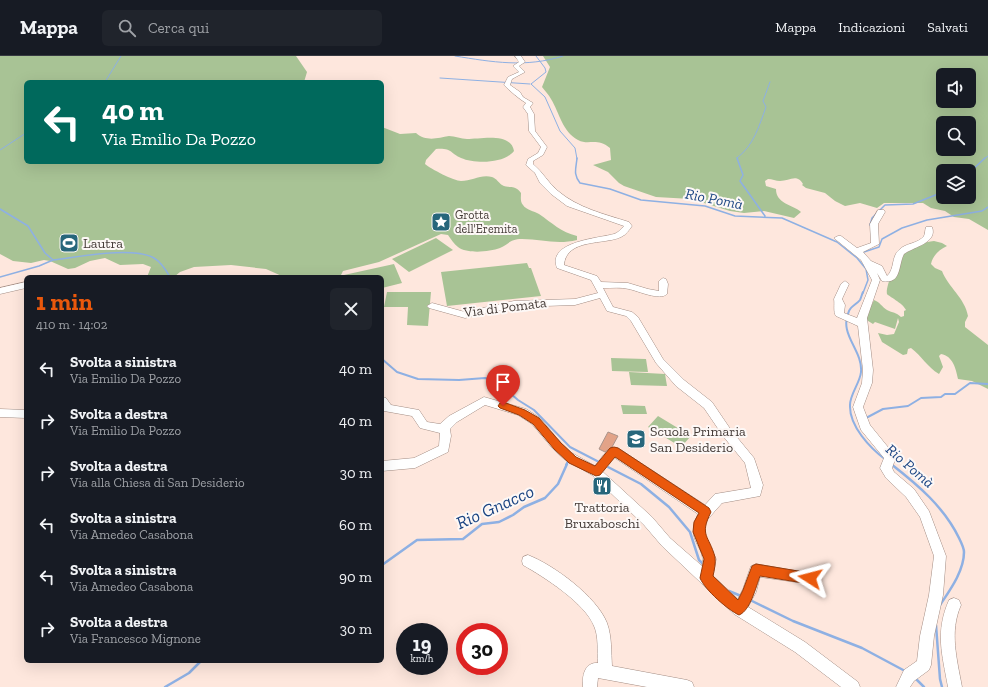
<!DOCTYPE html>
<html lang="it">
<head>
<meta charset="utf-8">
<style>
	:root { --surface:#171b24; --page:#20242c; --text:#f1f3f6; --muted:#9ea1a6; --line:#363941; --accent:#ea580c }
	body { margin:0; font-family:"Zilla Slab",serif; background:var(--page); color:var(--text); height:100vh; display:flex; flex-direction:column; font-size:15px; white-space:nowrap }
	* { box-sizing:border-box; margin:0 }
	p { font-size:13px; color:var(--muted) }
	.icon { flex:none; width:22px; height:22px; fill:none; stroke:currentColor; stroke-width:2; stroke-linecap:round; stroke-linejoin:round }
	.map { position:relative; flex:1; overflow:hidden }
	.details { position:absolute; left:24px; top:219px; width:360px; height:388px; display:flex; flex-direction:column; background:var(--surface); border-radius:6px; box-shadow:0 4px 16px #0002 }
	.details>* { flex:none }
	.banner { position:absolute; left:24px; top:24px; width:360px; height:84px; border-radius:6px; box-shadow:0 4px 16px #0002; background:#00695c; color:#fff; overflow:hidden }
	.buttons { position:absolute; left:936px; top:12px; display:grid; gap:8px }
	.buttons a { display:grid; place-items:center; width:40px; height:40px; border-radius:6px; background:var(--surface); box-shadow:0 4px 16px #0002; font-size:20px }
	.speed { position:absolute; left:396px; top:567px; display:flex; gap:8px; font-size:20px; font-weight:700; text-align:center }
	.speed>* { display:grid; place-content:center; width:52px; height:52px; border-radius:50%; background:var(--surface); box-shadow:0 4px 16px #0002; line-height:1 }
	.speed small { font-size:10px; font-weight:400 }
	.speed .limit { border:6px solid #d22; background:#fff; color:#111 }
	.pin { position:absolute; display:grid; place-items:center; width:34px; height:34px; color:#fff; margin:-41px -17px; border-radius:50% 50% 50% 0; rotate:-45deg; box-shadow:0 0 4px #0007 }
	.pin .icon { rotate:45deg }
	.me { position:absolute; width:44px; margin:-22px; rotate:279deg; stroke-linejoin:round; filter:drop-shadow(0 0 3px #0008) }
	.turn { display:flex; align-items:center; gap:14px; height:84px; padding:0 12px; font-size:18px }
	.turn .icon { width:52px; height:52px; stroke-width:2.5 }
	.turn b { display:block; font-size:28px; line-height:34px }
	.round { display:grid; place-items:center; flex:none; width:42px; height:42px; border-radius:6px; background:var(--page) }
	.overview { display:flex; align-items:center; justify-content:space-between; height:68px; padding:0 12px }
	h1 { font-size:24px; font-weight:800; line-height:30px; color:var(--accent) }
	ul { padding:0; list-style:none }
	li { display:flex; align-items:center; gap:12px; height:52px; padding:0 12px }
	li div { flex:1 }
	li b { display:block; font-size:15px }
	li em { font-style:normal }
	header { display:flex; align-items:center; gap:24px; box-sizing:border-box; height:56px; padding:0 20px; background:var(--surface); border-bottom:1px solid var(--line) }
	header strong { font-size:19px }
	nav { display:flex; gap:22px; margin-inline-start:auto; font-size:14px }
	.search { width:280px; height:36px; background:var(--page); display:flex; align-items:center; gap:10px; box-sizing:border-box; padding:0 14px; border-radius:6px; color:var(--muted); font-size:15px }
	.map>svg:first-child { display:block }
	.green { fill:#a8c395; fill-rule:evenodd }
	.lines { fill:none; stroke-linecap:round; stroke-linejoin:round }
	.stream-far3 { stroke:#8eb0e3; stroke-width:1 }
	.stream-far2 { stroke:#8eb0e3; stroke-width:1.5 }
	.stream-far1 { stroke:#8eb0e3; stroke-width:2 }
	.stream { stroke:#8eb0e3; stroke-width:2.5 }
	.building { fill:#e2a388; stroke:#a9938a }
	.minor-casing { stroke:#a38d84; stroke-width:1 }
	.minor { fill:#fff; fill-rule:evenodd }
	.route { fill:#ea580c; stroke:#983908 }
	.labels { text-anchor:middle; stroke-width:4; stroke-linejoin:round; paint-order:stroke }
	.far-poi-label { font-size:12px; fill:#433a36; stroke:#fdf8f6; text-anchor:start }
	.poi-label { font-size:14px; fill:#433a36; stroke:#fdf8f6; text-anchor:start }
	.street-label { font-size:14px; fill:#433a36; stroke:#fdf8f6 }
	.water-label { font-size:15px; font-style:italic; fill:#1c4583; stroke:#fdf8f6 }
	.near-water-label { font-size:18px; font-style:italic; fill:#1c4583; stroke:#fdf8f6 }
</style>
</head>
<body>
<header>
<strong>Mappa</strong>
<div class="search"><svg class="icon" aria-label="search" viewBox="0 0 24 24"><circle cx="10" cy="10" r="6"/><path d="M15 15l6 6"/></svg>Cerca qui</div>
<nav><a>Mappa</a><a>Indicazioni</a><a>Salvati</a></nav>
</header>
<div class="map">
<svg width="988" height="631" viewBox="0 0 988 631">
	<rect width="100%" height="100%" fill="#fee7dd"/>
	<path class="green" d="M 0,0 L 296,0 L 307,16 L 304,26 L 26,26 L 26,106 L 382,106 L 382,71 L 400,78 L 416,77 C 426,86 438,82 449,80 C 455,80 461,83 467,83 C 481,83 511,76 514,95 C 504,108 475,108 461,102 C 449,97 453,92 436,93 L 426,104 L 425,108 C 431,113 454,125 461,125 C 472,125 481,118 492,121 C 497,123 498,126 502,129 C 508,133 515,128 521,137 C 521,141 520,146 523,149 C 526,154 534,155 539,158 C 552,167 561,176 577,180 L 577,184 C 556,189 542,183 522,183 C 510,183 509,188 500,192 C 489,196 467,198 458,191 C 454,188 451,183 448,179 L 441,178 L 379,206 L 343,215 L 340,221 L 284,221 L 266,213 L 231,209 L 194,211 L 180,216 L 174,221 L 147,221 L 151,211 L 143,208 L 120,209 L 105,202 L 90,205 L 75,212 L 68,213 L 50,205 L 44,204 L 31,207 L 13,205 L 0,198 Z
		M 543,0 L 988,0 L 988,174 L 969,163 L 954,161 L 945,155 L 931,152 L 923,147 L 884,147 L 877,152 L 860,147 L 845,150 L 835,145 L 825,137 L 806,132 L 802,129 L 803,128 C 797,117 789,125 780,125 C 776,125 772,123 768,123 L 765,125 L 766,130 L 776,133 C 776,148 792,148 801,156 L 794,162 L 764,155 L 744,157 L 730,155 L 691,143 L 656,141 L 624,130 L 619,127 L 608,116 L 593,109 L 611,104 L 610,92 C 596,81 589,90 578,84 C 562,75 560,58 551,43 C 549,39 545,35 542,31 L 550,11 ZM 943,19 L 969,19 L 969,45 L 943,45 ZM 943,67 L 969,67 L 969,93 L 943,93 ZM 943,115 L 969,115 L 969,141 L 943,141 Z
		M 436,182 L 453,194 L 409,216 L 392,203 Z
		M 934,185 L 942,187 L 947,190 C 939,194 933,199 931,208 L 935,212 L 942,215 C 948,231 965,242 968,260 L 965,266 L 965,271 L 988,289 L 988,333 L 972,325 L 958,323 C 956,313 953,300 941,298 L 939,300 L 943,311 L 939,318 C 927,311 922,300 911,292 L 908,293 L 907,298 L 903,299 L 882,286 L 878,277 L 887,279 L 894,278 L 899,266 L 898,262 L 895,273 L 875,266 L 873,268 L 865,263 L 874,244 C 880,246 882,251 887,254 C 893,257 896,256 901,261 L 904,260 L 904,255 L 906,254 C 903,247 888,240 887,238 C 885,231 898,200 905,195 C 912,190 925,186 934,185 Z
		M 527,207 L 529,212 L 531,212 L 541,240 L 447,250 L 441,216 Z
		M 394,208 L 402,227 L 382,232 L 382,221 L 344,221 L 344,219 Z
		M 387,236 L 431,236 L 428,270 L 407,269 L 408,251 L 384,251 Z
		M 611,302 L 646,303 L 648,316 L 612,315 Z
		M 629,316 L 665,318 L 667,330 L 631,329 Z
		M 621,349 L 645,350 L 647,358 L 623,358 Z
		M 658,360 L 691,380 L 681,391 L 648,371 Z"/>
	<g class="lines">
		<path class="stream-far3" d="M 455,0 C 492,6 526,12 563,0
			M 536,0 L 545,12 L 546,16 L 531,28 L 545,41 L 560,75 L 575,92 L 577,103
			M 440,22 L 530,28
			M 105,26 L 121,0
			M 0,94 L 26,77
			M 738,103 L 737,102 C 754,89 759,70 766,51 L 763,45 L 770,26
			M 984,103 L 988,100"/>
		<path class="stream-far2" d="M 577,102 C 576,113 573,118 580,127 L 610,133 L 641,144 L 705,150 L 735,160 L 782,162 L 837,186 L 857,202 L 866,213 L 868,224 L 863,237
			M 737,102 L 743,119 L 740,125 L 765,160
			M 969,117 L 985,102
			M 0,153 L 28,170 L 45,197 L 53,204 C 78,201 133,190 154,202 C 161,206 166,214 170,221
			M 870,169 L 872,162 L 885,149 L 913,148 L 943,136
			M 864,196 L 879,191 L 882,183 L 902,172 L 927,164 L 982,155 L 988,151
			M 0,221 L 39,210 L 53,204"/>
		<path class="stream-far1" d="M 863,236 C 862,238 861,242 860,244 C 857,248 851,250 849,255 C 838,278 863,294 861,316 C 860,327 850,338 850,349 C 849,370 870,392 886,404
			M 382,303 L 397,316 L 418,323 L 459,324 L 485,322 L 496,325 L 518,344 L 534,354 L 570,391 L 601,407
			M 866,362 L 883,353 L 908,350 L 921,342 L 941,341 L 945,338 L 955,338 L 970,327 L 988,328
			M 566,409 L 569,403"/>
		<path class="stream" d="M 891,408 C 918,429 944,451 959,482 C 961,486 964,492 964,496 C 964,515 950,534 940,549
			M 606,410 L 641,428 L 669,451 L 690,476 L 699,504 L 704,509
			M 382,509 L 417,484 L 463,483 L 482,468 L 499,466 L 513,459 L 524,451 L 545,442 L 558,428 L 567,408
			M 729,535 L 741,540
			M 750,544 L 793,565 L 862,592 L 905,615
			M 936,569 L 940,623 L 942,631
			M 915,622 L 924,631
			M 165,631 L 189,617 L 201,605"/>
	</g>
	<path class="building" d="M 608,376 L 618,380 L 612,391 L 605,396 L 599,393 Z"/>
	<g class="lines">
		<g class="minor-casing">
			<path id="minor" d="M 515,0 L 521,0 L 525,6 L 519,10 L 525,16 L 512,23 L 510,29 L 520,36 L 523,41 L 533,47 L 530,51 L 534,58 L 535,75 L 547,91 L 543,99 L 533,105 L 533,108 C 543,116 548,127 558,135 C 578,152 604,158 629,166 L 632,170 C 629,174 626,179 621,181 C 605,189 566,182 564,209 L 597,220 L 601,226 L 628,227 L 648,233 L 659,235 L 659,225 L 663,222 L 666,223 L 668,228 L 667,238 C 660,245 638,235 629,233 C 621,231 612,232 603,232 L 613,251 L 632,256 L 638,261 L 663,303 L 684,324 L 712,346 L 731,374 L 754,402 L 763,429 L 760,440 L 722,447 L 707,464 L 705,470 L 705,480 L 716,503 L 713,520 L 738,543 L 743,533 L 751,510 L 756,508 L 815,518 L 817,522 L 815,526 L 810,528 L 760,521 L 756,536 L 748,551 L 805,586 L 858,626 L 860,631 L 841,631 L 795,596 L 734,558 L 662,490 L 644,469 L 592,419 L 564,403 L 553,393 L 532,368 L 518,359 L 485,349 L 457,366 L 450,373 L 451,380 L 448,396 L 415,412 L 382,415 L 382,405 L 414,402 L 439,390 L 440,377 L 420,372 L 412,360 L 384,355 L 382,352 L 382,341 L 386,342 L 391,349 L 419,354 L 427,366 L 440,368 L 449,360 L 484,341 L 526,353 L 540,362 L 561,387 L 572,397 L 595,410 C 601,403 608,389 618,392 L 705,449 L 715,438 L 751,432 L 745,407 L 723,380 L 704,352 L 676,330 L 656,307 L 631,265 L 626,260 L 607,255 L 600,242 L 575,249 L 514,251 L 465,262 L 429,252 L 427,250 L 432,247 L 465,256 L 514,245 L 575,243 L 598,237 L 591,224 L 557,212 C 546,185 601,182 614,178 C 618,177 621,173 624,170 L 567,150 L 551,138 L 540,127 L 535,117 L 526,109 L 528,103 L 538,97 L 541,91 L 529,75 L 528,58 L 523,51 L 526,47 C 519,43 510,35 504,29 L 508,21 L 519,16 L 513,10 L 519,6 ZM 615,402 L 698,458 C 684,486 707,490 702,510 L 670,482 L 652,461 L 603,416 Z
				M 878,154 L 884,154 L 885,156 L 878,168 L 879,188 L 863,196 L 871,205 L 882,210 L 887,220 C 895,213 891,201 899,194 C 905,187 918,188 924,180 C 925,178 925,174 926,171 L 932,171 C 938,187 913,191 904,198 C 898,209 902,229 882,225 L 877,217 L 880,224 L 867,262 L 873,314 L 872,327 L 863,351 L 870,369 L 896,401 L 892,412 L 894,416 L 914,433 L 929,455 L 946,500 L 943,539 L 934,580 L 931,609 L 929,614 L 914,625 L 910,631 L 896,631 L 904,614 L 917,605 L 920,580 L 929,539 L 934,500 L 920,461 L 906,441 L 886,422 L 880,412 L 884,402 L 861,374 L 853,351 L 862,327 L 863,314 L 858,270 L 836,260 C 833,256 835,248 834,243 L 841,228 L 845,225 L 849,228 L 842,243 L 845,249 L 844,257 L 857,262 L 872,224 L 861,204 L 834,182 L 838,180 L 841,180 L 857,192 L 871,187 L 870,168 Z
				M 26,226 L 26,232 L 0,238 L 0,232 Z
				M 0,353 L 26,354 L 26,362 L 0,361 Z
				M 528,499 C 554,509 597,541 607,567 C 612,581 611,596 612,610 L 687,624 L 692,626 L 694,631 L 647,631 L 598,622 L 597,631 L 583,631 C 582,621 584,606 598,607 C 597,595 599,581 594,570 C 585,547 544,521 523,509 L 522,505 L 523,501 Z
				M 954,542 L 959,544 L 961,549 C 949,576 957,603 962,631 L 948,631 C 942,598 935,576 949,544 Z"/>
		</g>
		<use href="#minor" class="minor"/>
	</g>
	<path class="route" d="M 503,346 L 525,354 L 539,362 L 561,387 L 576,401 L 595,410 L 610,392 L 614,391 L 618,392 L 709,452 L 711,456 C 699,480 709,479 715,501 C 716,507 714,515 713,520 L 738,544 L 743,534 L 752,510 L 756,508 L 810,517 L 814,519 L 816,522 L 814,526 L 810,528 L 760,520 C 756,531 750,555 739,559 C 728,554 705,534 700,522 L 704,503 L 693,476 L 694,466 L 699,457 L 615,401 L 600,419 L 596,420 L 569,407 L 554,393 L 533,368 L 519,359 L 500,352 L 498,350 L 500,347 Z"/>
	<defs>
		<g id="sight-square" transform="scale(1)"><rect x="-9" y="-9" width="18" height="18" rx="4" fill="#27667b" stroke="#fdf8f6"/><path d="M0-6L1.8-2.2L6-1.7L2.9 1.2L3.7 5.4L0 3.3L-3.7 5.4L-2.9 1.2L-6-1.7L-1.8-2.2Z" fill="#fff"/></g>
		<g id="stadium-square" transform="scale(1)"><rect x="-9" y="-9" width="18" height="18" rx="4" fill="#27667b" stroke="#fdf8f6"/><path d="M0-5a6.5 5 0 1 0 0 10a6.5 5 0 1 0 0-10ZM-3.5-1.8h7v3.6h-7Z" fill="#fff"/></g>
		<g id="school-square" transform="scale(1)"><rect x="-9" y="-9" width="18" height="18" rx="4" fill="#27667b" stroke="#fdf8f6"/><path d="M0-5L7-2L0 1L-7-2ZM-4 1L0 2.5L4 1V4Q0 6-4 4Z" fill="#fff"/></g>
		<g id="restaurant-square" transform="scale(1)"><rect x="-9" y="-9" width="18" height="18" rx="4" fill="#27667b" stroke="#fdf8f6"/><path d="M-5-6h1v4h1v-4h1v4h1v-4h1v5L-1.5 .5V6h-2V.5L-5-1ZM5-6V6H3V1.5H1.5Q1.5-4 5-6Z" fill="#fff"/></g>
	</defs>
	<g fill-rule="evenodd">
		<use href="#sight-square" x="441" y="166"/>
		<use href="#stadium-square" x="69" y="187"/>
		<use href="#school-square" x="636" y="383"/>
		<use href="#restaurant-square" x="602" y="430"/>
	</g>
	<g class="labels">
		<g class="far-poi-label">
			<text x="455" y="163">Grotta<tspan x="455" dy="14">dell'Eremita</tspan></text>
		</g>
		<g class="poi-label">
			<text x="83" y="192">Lautra</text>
			<text x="650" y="380">Scuola Primaria<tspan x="650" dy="16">San Desiderio</tspan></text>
			<text x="602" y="456" text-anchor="middle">Trattoria<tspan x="602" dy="16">Bruxaboschi</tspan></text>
		</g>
		<g class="street-label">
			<text transform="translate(505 251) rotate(-7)" y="5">Via di Pomata</text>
		</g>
		<g class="water-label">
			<text transform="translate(714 143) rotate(11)" y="5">Rio Pomà</text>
			<text transform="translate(910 410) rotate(41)" y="5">Rio Pomà</text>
		</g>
		<g class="near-water-label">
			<text transform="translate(495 451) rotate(-24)" y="6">Rio Gnacco</text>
		</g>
	</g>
</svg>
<div class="buttons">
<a><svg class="icon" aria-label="sound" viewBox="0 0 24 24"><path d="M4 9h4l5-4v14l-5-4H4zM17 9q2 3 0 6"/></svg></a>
<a><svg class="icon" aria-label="search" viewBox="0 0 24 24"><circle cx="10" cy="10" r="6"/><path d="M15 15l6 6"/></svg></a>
<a><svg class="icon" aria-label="layers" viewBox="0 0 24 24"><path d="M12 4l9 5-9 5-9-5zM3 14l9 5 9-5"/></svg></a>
</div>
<div class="speed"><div>19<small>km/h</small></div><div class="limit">30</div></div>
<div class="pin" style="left:503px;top:350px;background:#d93025"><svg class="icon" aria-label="arrive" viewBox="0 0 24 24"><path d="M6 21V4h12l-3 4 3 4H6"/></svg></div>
<svg class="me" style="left:810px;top:522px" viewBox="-20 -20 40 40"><path d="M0-17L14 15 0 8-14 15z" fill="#ea580c" stroke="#fff" stroke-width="4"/></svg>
<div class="banner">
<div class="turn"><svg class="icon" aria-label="left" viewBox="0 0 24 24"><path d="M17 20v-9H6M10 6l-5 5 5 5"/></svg><div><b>40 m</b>Via Emilio Da Pozzo</div></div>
</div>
<section class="details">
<div class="overview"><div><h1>1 min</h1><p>410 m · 14:02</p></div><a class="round"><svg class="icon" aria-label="close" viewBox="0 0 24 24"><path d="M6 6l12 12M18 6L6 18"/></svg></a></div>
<ul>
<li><svg class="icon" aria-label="left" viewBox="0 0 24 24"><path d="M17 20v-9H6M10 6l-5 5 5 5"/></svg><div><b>Svolta a sinistra</b><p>Via Emilio Da Pozzo</p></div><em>40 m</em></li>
<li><svg class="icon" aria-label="right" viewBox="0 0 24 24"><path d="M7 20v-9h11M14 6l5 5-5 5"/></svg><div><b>Svolta a destra</b><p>Via Emilio Da Pozzo</p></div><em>40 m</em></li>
<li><svg class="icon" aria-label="right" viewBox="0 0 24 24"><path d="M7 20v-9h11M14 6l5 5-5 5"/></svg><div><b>Svolta a destra</b><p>Via alla Chiesa di San Desiderio</p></div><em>30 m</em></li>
<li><svg class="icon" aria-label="left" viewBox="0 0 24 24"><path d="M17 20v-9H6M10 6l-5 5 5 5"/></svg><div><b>Svolta a sinistra</b><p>Via Amedeo Casabona</p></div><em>60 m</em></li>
<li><svg class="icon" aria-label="left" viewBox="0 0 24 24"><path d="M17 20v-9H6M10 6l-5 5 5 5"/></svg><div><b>Svolta a sinistra</b><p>Via Amedeo Casabona</p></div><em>90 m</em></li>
<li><svg class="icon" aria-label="right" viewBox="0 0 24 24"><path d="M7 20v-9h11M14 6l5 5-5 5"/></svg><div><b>Svolta a destra</b><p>Via Francesco Mignone</p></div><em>30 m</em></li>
</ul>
</section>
</div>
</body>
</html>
